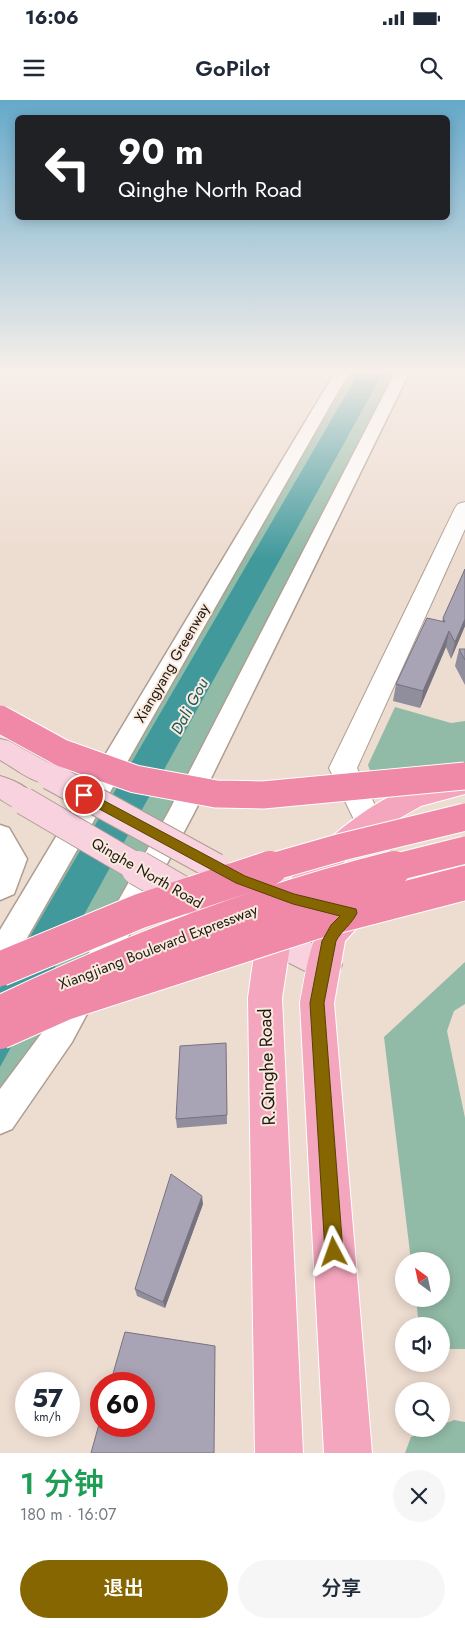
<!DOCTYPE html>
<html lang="zh">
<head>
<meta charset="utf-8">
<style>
	:root { --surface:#fff; --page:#f6f6f7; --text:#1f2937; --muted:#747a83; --accent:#866600 }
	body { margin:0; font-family:Jost,"Noto Sans SC",sans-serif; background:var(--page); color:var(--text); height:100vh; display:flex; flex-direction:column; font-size:19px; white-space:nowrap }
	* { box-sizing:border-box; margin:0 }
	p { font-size:16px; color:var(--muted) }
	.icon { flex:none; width:28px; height:28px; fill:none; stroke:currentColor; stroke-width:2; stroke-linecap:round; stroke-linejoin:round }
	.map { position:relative; height:1353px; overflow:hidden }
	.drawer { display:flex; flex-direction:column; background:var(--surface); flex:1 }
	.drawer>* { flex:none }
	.banner { position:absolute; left:15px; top:15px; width:435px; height:105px; border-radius:8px; box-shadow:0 2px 12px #0003; background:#202124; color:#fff; overflow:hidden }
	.needle { width:32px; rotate:327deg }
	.controls { position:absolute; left:395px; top:1152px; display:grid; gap:10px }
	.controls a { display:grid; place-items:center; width:55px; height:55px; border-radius:50%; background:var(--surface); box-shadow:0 2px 12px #0003; font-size:25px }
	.speed { position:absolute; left:15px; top:1272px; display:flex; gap:10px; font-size:25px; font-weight:700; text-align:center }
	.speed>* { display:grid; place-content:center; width:65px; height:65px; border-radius:50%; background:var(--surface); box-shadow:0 2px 12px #0003; line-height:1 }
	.speed small { font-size:12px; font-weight:400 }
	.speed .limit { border:8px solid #d22; background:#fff; color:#111 }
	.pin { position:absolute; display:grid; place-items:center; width:42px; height:42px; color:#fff; margin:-21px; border:2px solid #fff; border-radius:50%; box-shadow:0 1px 5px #0007 }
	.me { position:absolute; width:55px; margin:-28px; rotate:356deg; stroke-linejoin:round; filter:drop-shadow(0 0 4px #0008) }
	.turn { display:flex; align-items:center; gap:18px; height:105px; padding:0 20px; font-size:22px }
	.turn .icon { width:65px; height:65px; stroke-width:2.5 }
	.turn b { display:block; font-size:35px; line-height:42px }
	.round { display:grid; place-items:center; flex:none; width:52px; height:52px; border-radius:26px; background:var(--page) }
	.headline { display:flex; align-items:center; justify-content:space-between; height:85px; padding:0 20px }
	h1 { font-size:30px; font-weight:600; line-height:38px; color:#1e9e55 }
	.primary-button { display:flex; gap:10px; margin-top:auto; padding:10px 20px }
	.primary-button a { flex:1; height:58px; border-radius:30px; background:var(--accent); color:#fff; font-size:20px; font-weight:600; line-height:58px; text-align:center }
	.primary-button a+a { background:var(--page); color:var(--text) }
	.status { display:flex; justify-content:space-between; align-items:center; height:35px; padding:0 25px; background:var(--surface); direction:ltr }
	.status svg { height:14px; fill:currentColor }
	header { display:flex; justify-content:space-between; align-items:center; height:65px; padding:0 20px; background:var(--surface); font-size:22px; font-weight:600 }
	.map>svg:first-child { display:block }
	.green { fill:#91bba7 }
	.water { fill:#41999c }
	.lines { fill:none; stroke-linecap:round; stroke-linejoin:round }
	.minor-casing { stroke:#ae9e92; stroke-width:3 }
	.tertiary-casing { stroke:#ae9e92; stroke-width:2 }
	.secondary-casing { stroke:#ae9e92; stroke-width:2 }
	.primary-casing { stroke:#fff; stroke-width:2 }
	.minor { fill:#fff; fill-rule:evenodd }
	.tertiary { fill:#fff; fill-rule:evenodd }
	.secondary { fill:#f9d2df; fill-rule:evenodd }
	.primary { fill:#f4a6be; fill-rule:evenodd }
	.secondary-bridge-far1-casing { stroke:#ae9e92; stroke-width:29; stroke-linecap:butt }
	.secondary-bridge-casing { stroke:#ae9e92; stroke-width:36; stroke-linecap:butt }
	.trunk-bridge-far1-casing { stroke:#fff; stroke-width:29; stroke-linecap:butt }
	.trunk-bridge-casing { stroke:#fff; stroke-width:36; stroke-linecap:butt }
	.secondary-bridge-far1 { stroke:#f9d2df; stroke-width:27 }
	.secondary-bridge { stroke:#f9d2df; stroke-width:34 }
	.trunk-bridge-far1 { stroke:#f088a8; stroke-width:27 }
	.trunk-bridge { stroke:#f088a8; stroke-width:34 }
	.wall { fill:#908d9c }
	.shaded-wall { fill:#76737f }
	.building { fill:#a8a4b5; stroke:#76737f }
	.route { fill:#866600; stroke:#574200 }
	.labels { text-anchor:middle; stroke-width:4; stroke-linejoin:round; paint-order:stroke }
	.street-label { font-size:15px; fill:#1f1914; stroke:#fae9dd }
	.water-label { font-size:16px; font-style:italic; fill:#0f5a5d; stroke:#fae9dd }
	.near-street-label { font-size:18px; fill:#1f1914; stroke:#fae9dd }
</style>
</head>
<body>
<div class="status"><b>16:06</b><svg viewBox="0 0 49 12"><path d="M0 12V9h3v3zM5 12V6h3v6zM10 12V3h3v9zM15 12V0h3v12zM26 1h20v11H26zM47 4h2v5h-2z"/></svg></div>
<header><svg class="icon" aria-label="menu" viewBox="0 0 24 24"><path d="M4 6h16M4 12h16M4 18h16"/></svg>GoPilot<svg class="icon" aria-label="search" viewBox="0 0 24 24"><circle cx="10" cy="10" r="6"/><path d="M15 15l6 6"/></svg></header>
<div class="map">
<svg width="465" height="1353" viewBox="0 0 465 1353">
	<rect width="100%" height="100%" fill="#eddcd0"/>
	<path class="green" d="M 344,269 L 403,269 L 61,932 L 0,1017 L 0,857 Z
		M 395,607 L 451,623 L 465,621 L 465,670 L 374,681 L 368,665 Z
		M 465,862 L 465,904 L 454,911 L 447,931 L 465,1018 L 465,1249 L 441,1249 L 441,1226 L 419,1226 L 416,1199 L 441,1199 L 441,1161 L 411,1161 L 384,937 Z
		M 454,1320 L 465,1322 L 465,1353 L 405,1353 L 411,1337 L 433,1329 L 441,1329 L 441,1325 Z"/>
	<path class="water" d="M 361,269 L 385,269 L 0,967 L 0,888 Z"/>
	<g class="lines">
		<g class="minor-casing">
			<path id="minor" d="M 337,269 L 351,269 L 11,866 L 0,870 L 0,830 Z
				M 397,269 L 411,269 L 194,713 L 72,942 L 12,1029 L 0,1034 L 0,989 L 50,922 L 169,711 Z
				M 0,725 L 9,728 L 27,759 L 14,794 L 0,800 Z"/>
		</g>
		<g class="tertiary-casing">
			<path id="tertiary" d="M 465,402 L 465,429 L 357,668 L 383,722 L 379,730 L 369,733 L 359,730 L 329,668 L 455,408 L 458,404 Z"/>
		</g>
		<g class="secondary-casing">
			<path id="secondary" d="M 0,639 L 9,641 L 60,669 L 64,676 L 60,683 C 39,689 18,670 0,660 Z
				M 0,676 C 14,680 31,688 38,701 L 34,708 C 20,713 12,707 0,699 Z
				M 259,818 L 337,855 L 342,865 L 337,875 L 325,879 L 313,875 L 248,842 L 243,832 L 248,822 Z"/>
		</g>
		<g class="primary-casing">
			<path id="primary" d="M 465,674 L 465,694 L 421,706 L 379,730 L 336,770 L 304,808 L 293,827 L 282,898 L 303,1353 L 255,1353 L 248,898 C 251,878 255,840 262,823 C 284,773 353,711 402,691 C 421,682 445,679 465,674 Z
				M 357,794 L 368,798 L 373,807 L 368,816 L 345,841 L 334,903 L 372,1353 L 324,1353 L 300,903 C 308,863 312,809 357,794 Z"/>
		</g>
		<use href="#minor" class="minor"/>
		<use href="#tertiary" class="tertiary"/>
		<use href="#secondary" class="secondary"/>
		<use href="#primary" class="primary"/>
		<g class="secondary-bridge-far1-casing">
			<path id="secondary-bridge-far1" d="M 50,676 L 216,767
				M 24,701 L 140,769"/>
		</g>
		<g class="secondary-bridge-casing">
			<path id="secondary-bridge" d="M 138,768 L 188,797"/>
		</g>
		<g class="trunk-bridge-far1-casing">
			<path id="trunk-bridge-far1" d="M 0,619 L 62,653 L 135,679 L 216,694 L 263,695 L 465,676
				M 265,769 L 342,747 L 465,717
				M 389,769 L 465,750"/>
		</g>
		<g class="trunk-bridge-casing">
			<path id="trunk-bridge" d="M 0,869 L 140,811 L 270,768
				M 0,913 C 126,853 258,802 394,768
				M 0,932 L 65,903 L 318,821 L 465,783"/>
		</g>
		<use href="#secondary-bridge-far1" class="secondary-bridge-far1"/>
		<use href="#secondary-bridge" class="secondary-bridge"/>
		<use href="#trunk-bridge-far1" class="trunk-bridge-far1"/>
		<use href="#trunk-bridge" class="trunk-bridge"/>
	</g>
	<path class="wall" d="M 465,469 L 465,526 L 451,559 L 446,547 L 420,608 L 393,601 L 396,584 L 442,522 L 443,518 Z
		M 459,549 L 465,549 L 465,585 L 455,566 Z
		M 226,943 L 227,1024 L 177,1028 L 176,1019 Z
		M 203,1104 L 165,1208 L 137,1196 L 135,1189 Z"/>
	<path class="shaded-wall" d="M 465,519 L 465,526 L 451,559 L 455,542 Z
		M 449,531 L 446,547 L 420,608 L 423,591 Z
		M 202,1096 L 203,1104 L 165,1208 L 163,1202 Z"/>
	<path class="building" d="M 465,469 L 465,519 L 455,542 L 449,531 L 423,591 L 396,584 L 427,518 L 445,522 L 443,518 Z
		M 459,549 L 465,549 L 465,560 Z
		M 226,943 L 227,1015 L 176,1019 L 180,946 Z
		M 171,1074 L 202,1096 L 163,1202 L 135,1189 Z
		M 125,1232 L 215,1246 L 214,1353 L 91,1353 L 101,1317 L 101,1326 L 144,1326 L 144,1284 L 110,1284 Z"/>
	<linearGradient id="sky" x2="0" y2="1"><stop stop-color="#65a9ca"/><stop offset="0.59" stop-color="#f7efea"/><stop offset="1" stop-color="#f7efea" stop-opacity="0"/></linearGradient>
	<rect width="465" height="459" fill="url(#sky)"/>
	<path class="route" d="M 84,690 L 245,776 L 294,794 L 356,809 L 357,813 C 352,824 341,831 336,841 L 324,903 L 343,1152 L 340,1158 L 334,1161 L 328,1158 L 325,1152 L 310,903 L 322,841 L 331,825 L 340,816 L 293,804 L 236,783 L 79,698 L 78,695 L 79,692 Z"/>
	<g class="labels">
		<g class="street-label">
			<text transform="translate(172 563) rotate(-60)" y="5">Xiangyang Greenway</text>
			<text transform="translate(147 773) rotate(30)" y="5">Qinghe North Road</text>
			<text transform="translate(158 847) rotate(-21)" y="5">Xiangjiang Boulevard Expressway</text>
		</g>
		<g class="water-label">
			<text transform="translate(189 606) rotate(-62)" y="6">Dali Gou</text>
		</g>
		<g class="near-street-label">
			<text transform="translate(267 967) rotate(-92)" y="6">R.Qinghe Road</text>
		</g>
	</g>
</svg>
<div class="controls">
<a><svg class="needle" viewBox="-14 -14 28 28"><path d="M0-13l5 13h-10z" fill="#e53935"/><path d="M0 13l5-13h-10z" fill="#747a83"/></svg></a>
<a><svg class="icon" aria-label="sound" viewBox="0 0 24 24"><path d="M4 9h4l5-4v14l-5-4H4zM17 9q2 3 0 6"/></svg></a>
<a><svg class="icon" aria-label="search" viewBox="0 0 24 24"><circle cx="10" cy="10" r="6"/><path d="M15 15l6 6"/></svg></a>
</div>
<div class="speed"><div>57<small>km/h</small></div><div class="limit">60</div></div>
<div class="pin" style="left:84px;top:695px;background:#d93025"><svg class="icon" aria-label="arrive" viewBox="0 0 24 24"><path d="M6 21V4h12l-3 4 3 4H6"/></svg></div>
<svg class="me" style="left:334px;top:1152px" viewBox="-20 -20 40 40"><path d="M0-17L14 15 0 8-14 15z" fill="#866600" stroke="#fff" stroke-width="4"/></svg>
<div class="banner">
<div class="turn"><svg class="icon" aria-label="left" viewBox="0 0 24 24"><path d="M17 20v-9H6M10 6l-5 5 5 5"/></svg><div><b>90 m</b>Qinghe North Road</div></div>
</div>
</div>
<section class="drawer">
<div class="headline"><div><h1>1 分钟</h1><p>180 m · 16:07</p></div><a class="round"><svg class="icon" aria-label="close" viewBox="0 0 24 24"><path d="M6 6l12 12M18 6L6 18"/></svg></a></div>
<div class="primary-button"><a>退出</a><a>分享</a></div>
</section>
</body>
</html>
